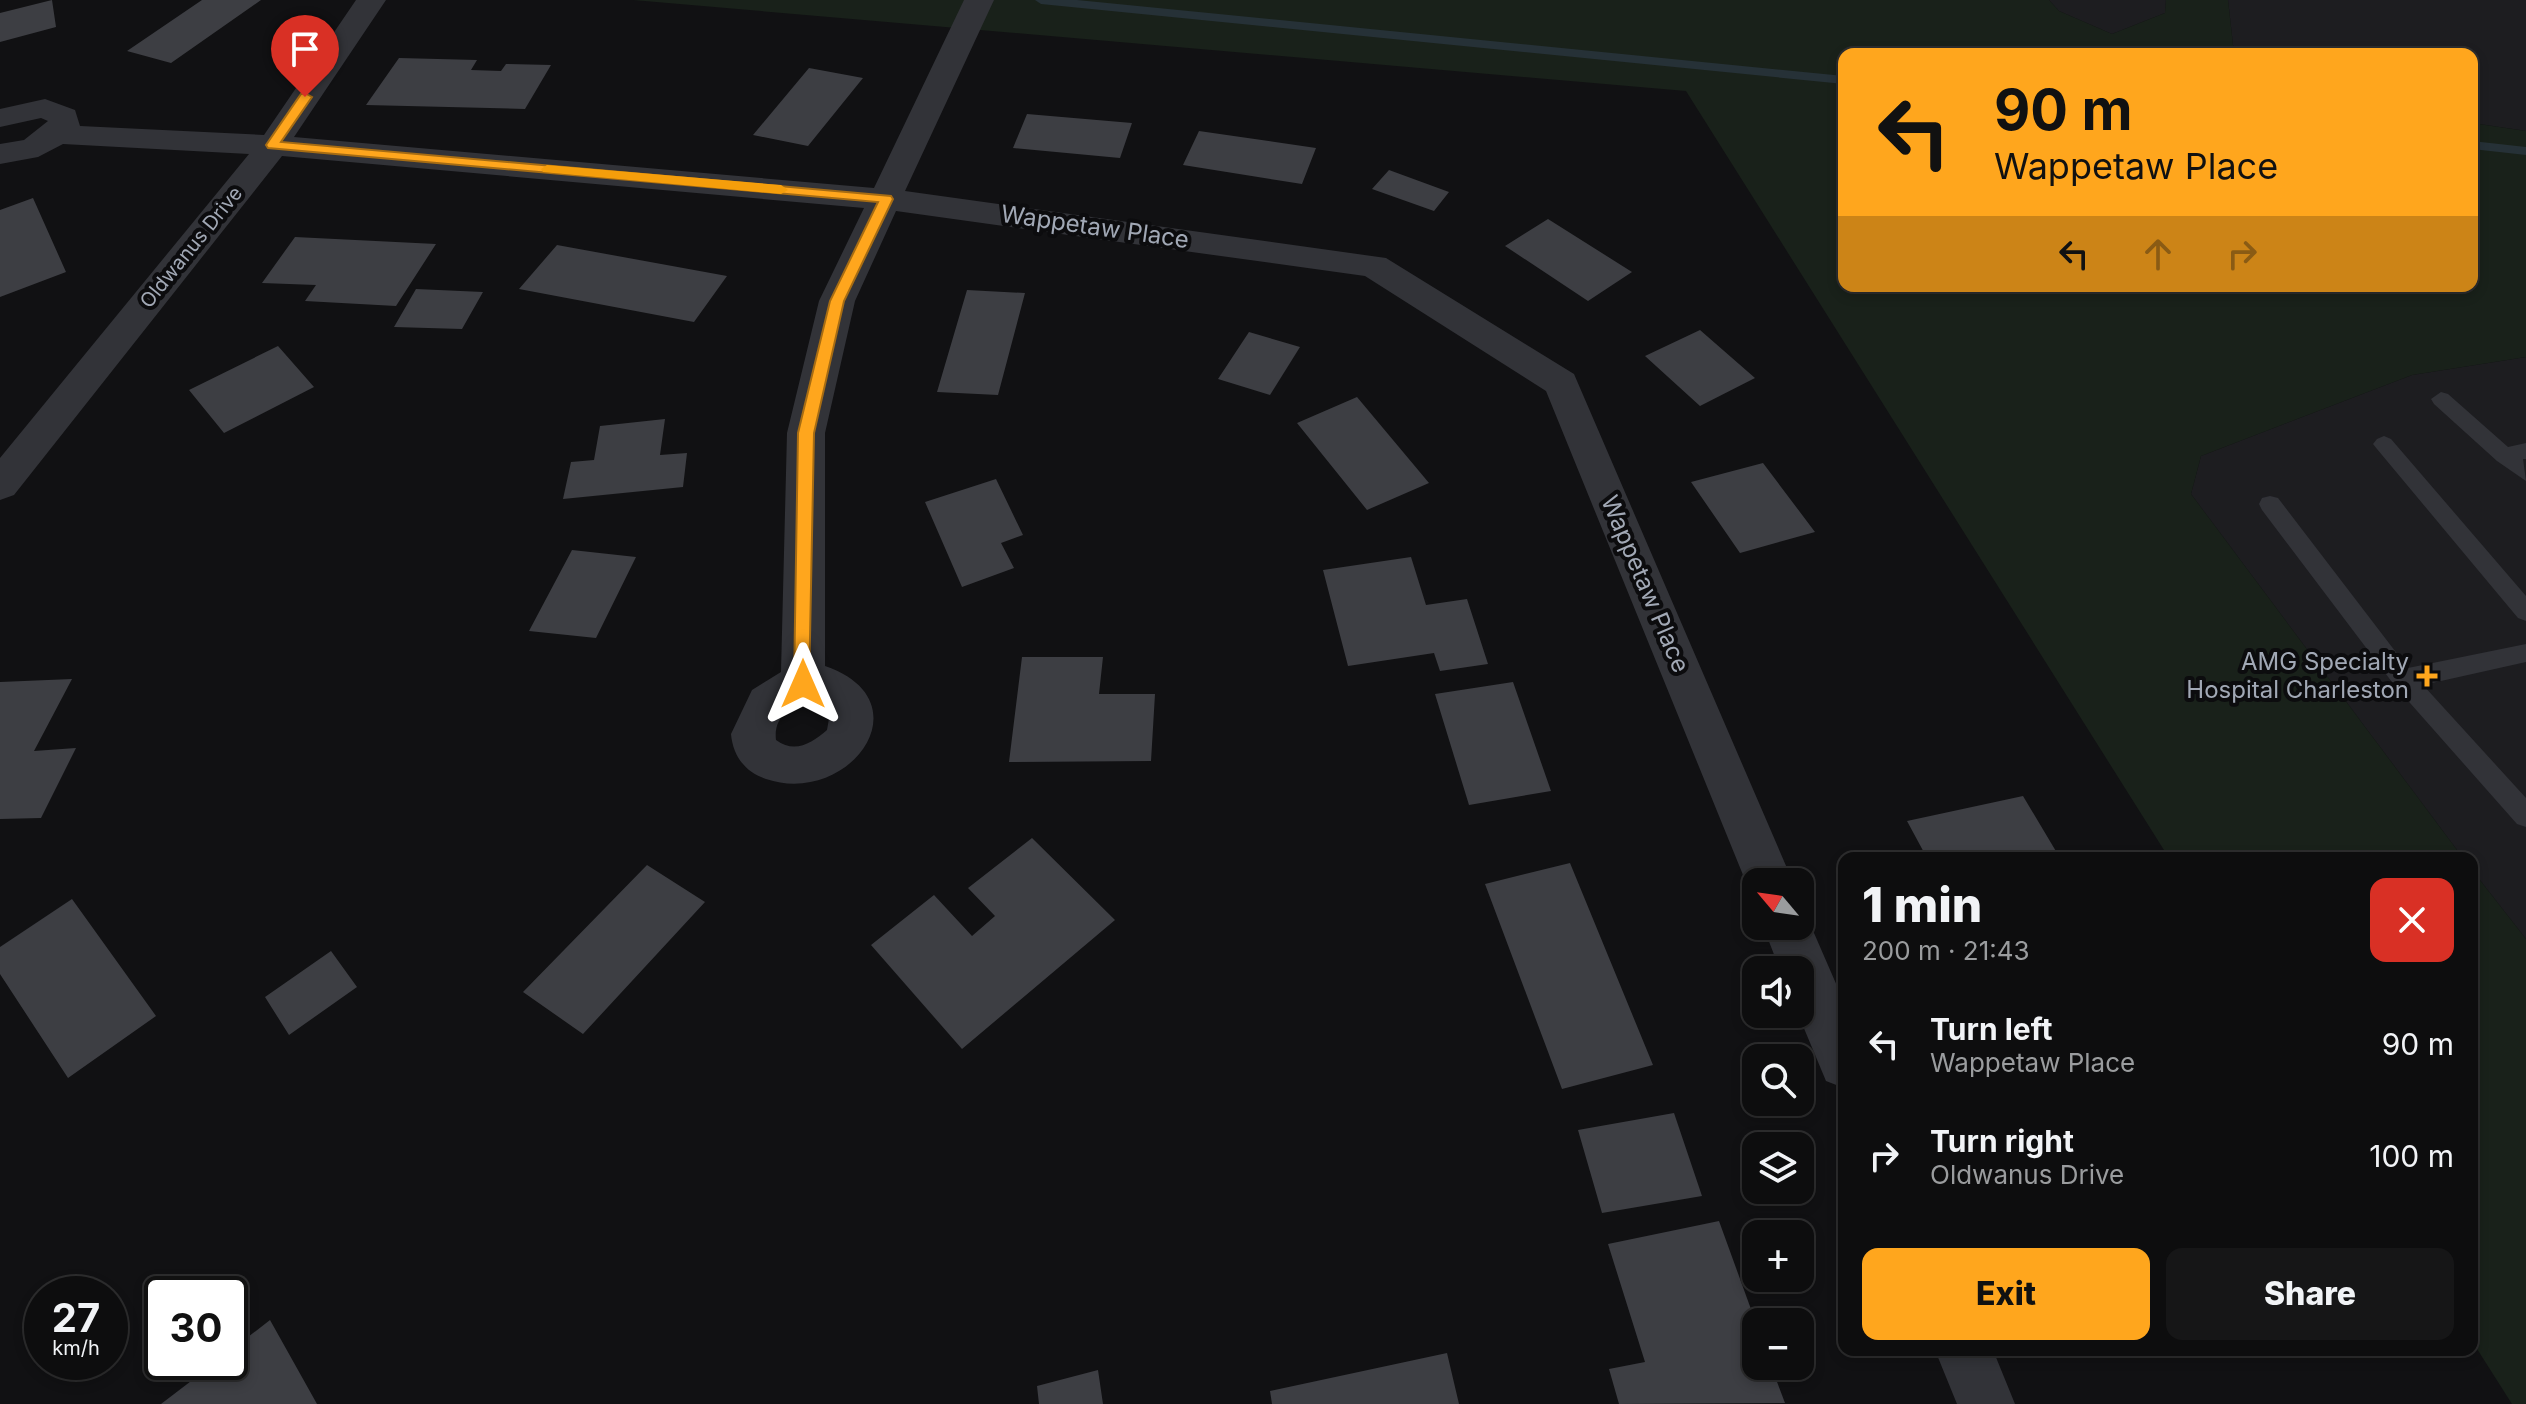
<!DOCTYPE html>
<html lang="en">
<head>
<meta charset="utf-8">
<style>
	:root { --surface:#0d0d0e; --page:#161617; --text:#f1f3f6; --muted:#9a9c9e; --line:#2d2d2e; --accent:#ffa61d }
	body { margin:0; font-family:Inter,sans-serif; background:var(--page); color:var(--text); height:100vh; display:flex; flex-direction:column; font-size:30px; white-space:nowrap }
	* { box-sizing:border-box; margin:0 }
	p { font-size:26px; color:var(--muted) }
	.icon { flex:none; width:44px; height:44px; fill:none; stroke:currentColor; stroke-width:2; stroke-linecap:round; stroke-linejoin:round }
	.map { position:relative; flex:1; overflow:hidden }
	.panel { position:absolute; left:1838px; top:852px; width:640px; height:504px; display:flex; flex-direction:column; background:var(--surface); border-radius:16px; box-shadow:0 4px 12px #0003,0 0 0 2px var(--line) }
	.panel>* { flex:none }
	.hud { position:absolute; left:1838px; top:48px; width:640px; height:244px; border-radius:16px; box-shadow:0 4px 12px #0003,0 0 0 2px var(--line); background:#ffa61d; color:#111; overflow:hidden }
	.needle { width:52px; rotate:299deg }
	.tools { position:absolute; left:1742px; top:868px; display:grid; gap:16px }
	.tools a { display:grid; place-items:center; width:72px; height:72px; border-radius:16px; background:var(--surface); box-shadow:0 4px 12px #0003,0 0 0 2px var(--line); font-size:40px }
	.speed { position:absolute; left:24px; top:1276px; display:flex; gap:16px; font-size:40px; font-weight:700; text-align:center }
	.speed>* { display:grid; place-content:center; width:104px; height:104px; border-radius:50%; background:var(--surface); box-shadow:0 4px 12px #0003,0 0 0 2px var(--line); line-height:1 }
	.speed small { font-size:20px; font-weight:400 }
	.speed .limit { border:4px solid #111; border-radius:12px; background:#fff; color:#111 }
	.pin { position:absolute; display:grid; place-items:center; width:68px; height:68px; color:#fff; margin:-82px -34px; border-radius:50% 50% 50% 0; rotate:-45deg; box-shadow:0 0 8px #0007 }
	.pin .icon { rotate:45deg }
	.me { position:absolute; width:88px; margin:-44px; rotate:0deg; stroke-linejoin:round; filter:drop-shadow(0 0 6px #0008) }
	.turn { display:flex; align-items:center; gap:28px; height:168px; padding:0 24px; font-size:36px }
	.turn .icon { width:104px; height:104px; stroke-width:2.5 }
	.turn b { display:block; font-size:56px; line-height:68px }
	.lanes { display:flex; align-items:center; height:76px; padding:0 24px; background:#0003; justify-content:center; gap:40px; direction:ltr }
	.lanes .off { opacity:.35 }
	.round { display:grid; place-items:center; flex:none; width:84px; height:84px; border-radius:16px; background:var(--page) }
	.summary { display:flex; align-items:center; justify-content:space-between; height:136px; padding:0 24px }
	h1 { font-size:48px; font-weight:800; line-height:60px }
	.primary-button { display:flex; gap:16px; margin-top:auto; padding:16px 24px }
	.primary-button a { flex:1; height:92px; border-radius:16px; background:var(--accent); color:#111; font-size:32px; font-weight:800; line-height:92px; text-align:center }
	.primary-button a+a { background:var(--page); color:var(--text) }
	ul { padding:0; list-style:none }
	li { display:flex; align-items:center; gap:24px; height:112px; padding:0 24px }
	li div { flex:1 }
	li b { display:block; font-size:30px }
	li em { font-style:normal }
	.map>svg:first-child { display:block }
	.built { fill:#1d1d20 }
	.green { fill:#19211a }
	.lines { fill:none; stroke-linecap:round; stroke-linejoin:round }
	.stream { fill:#263137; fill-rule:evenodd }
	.building { fill:#3d3e43 }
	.service { fill:#323338; fill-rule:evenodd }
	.minor { fill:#323338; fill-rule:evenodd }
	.route { fill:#ffa61d; stroke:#a66c13; stroke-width:2 }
	.slow { fill:#f59e0b }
	.poi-dot { fill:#ffa61d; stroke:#0c0c0e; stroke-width:3 }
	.labels { text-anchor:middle; stroke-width:8; stroke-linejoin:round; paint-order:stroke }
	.far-street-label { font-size:20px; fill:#a1a8b5; stroke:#0c0c0e }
	.street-label { font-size:24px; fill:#a1a8b5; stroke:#0c0c0e }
	.poi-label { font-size:24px; fill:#a1a8b5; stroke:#0c0c0e; text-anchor:end }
</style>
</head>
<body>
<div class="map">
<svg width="2526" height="1404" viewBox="0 0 2526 1404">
	<rect width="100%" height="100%" fill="#111113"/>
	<path class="built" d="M 2049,0 L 2166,0 L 2165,13 L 2112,34 L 2059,11 Z
		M 2228,0 L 2526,0 L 2526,131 L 2472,123 L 2472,54 L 2234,54 Z
		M 2526,357 L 2526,939 L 2472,870 L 2472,858 L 2463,858 L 2191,494 L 2201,456 L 2412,375 Z"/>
	<path class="green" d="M 633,0 L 2049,0 L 2059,11 L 2112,34 L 2165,13 L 2166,0 L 2228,0 L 2234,54 L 1844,54 L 1844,286 L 2472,286 L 2472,123 L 2526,131 L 2526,357 L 2412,375 L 2201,456 L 2191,494 L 2463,858 L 2169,858 L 1686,91 Z
		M 2472,870 L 2526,939 L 2526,1404 L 2512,1404 L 2472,1341 Z"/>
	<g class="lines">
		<path class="stream" d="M 1035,0 L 1077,0 L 1844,76 L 1844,84 L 1041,4 Z
			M 2472,141 L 2526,147 L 2526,155 L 2472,149 Z"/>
	</g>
	<path class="building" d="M 52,0 L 56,27 L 0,42 L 0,13 Z
		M 202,0 L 261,0 L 171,63 L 127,51 Z
		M 399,58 L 477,60 L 471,70 L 501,71 L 506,64 L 551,65 L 525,109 L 366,105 Z
		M 809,68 L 863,78 L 808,146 L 753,135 Z
		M 1027,114 L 1132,123 L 1120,158 L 1013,148 Z
		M 1199,131 L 1316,148 L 1302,184 L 1183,165 Z
		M 1389,170 L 1449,192 L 1434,211 L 1372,189 Z
		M 33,198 L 66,272 L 0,297 L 0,210 Z
		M 1548,219 L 1632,272 L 1588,301 L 1505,246 Z
		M 295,237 L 436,244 L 396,306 L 305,301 L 316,285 L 262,283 Z
		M 557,245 L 727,276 L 694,322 L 519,289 Z
		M 416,289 L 483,292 L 462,329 L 394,327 Z
		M 967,290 L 1025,293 L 998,395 L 937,392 Z
		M 1700,330 L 1755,378 L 1700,406 L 1645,356 Z
		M 1249,332 L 1300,347 L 1270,395 L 1218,379 Z
		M 278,346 L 314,387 L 224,433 L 189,390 Z
		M 1357,397 L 1429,483 L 1367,510 L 1297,423 Z
		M 665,419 L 660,455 L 687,453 L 683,487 L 563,499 L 571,462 L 594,460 L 600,426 Z
		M 1763,463 L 1815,532 L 1740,553 L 1691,482 Z
		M 996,479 L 1023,535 L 1001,543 L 1014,568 L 962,587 L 925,502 Z
		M 572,550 L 636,557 L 596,638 L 529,631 Z
		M 1411,557 L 1426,605 L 1467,599 L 1488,664 L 1440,671 L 1434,653 L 1348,666 L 1323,570 Z
		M 1022,657 L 1103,657 L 1099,694 L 1155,694 L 1151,761 L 1009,762 Z
		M 72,679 L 34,751 L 76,748 L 41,818 L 0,819 L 0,682 Z
		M 1513,682 L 1551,791 L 1469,805 L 1435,694 Z
		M 2023,796 L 2060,858 L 1927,858 L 1907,821 Z
		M 1032,838 L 1115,920 L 962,1049 L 871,945 L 934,895 L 972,936 L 995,916 L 968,888 Z
		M 1570,863 L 1653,1065 L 1562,1089 L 1485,884 Z
		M 647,865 L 705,902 L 583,1034 L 523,992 Z
		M 72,899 L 156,1016 L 68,1078 L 0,974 L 0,947 Z
		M 331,951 L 357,987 L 289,1035 L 265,997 Z
		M 1674,1113 L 1702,1196 L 1602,1213 L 1578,1130 Z
		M 1719,1221 L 1756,1323 L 1756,1366 L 1771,1366 L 1785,1403 L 1619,1404 L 1609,1369 L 1645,1362 L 1608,1244 Z
		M 270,1320 L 317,1404 L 161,1404 L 216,1362 L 230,1362 L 230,1351 Z
		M 1447,1353 L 1459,1404 L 1272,1404 L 1270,1391 Z
		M 1098,1370 L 1103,1404 L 1039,1404 L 1037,1386 Z"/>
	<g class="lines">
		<path class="service" d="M 2441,392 L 2448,394 L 2508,447 L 2526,443 L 2526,459 L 2523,459 L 2526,481 L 2497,461 L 2434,404 L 2431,399 Z
			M 2384,436 L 2391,439 L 2526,596 L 2526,621 L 2518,618 L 2377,449 L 2373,444 L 2377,439 Z
			M 2270,496 L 2278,498 L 2408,668 L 2526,644 L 2526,662 L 2423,685 L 2526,798 L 2526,827 L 2517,824 L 2395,686 L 2262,510 L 2259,504 L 2262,498 Z"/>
		<path class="minor" d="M 356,0 L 386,0 L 294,137 L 874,188 L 964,0 L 994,0 L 905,191 L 1386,258 L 1574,374 L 1793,882 L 1756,882 L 1756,899 L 1752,897 L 1546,391 L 1365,276 L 896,211 L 855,301 L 825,433 L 825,666 C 927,701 849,807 766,779 C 745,772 733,756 731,734 L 752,690 L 781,672 L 787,433 L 819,301 L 864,208 L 282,156 L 14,495 L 0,500 L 0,458 L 249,154 L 63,144 L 38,157 L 0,164 L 0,144 L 24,140 L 48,121 L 41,118 L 0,127 L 0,109 L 45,99 L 75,110 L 80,126 L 264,135 ZM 815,701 L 830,713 L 827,730 C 812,743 795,754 776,740 C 773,716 793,702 815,701 Z
			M 1800,909 L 1804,910 L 1844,1002 L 1844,1088 L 1826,1081 L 1798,1014 L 1800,970 L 1780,970 L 1763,926 L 1800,926 Z
			M 1935,1350 L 1993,1350 L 2015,1404 L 1957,1404 Z"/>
	</g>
	<path class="route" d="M 305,93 L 312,97 L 281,142 L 891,196 L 893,199 L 844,301 L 814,433 L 809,689 L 797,689 L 794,684 L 798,433 L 830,301 L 878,202 L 268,148 L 266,145 L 301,94 Z"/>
	<path class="slow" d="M 547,165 L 781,185 L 788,190 L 781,194 L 543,172 L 541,169 Z"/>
	<path class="poi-dot" d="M2423 664h8v8h8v8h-8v8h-8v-8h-8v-8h8z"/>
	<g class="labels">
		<g class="far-street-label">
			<text transform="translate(191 247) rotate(-51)" y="7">Oldwanus Drive</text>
		</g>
		<g class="street-label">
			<text transform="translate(1095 227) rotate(8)" y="8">Wappetaw Place</text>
			<text transform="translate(1645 584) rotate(67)" y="8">Wappetaw Place</text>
		</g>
		<g class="poi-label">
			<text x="2409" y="670">AMG Specialty<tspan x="2409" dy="28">Hospital Charleston</tspan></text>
		</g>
	</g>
</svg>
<div class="tools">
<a><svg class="needle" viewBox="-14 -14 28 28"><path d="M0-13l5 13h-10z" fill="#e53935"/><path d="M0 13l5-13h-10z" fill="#9a9c9e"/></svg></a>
<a><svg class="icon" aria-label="sound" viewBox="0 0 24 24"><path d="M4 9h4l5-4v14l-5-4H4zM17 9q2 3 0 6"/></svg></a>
<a><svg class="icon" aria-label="search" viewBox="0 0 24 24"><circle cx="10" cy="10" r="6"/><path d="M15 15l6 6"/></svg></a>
<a><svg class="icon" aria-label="layers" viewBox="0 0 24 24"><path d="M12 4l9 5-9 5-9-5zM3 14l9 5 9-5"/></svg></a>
<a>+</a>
<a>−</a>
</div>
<div class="speed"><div>27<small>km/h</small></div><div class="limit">30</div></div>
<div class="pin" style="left:305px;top:97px;background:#d93025"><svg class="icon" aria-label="arrive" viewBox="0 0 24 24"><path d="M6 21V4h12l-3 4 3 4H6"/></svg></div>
<svg class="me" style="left:803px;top:684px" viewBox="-20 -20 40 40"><path d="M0-17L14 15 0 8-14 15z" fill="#ffa61d" stroke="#fff" stroke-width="4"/></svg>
<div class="hud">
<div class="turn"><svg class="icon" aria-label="left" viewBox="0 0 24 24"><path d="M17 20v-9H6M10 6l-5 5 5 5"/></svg><div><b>90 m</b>Wappetaw Place</div></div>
<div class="lanes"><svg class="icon" aria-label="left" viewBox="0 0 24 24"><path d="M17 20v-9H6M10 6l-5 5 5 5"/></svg><svg class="icon off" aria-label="ahead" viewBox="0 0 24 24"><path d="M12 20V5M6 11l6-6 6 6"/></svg><svg class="icon off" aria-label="right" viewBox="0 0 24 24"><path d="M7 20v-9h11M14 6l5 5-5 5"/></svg></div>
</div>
<section class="panel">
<div class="summary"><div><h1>1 min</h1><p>200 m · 21:43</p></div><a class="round" style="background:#d93025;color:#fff"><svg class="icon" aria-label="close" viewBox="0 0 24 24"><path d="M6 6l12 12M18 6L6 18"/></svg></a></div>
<ul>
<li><svg class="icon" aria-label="left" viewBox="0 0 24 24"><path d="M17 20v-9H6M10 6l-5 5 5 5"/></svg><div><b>Turn left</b><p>Wappetaw Place</p></div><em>90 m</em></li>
<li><svg class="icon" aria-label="right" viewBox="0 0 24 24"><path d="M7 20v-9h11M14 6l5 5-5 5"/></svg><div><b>Turn right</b><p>Oldwanus Drive</p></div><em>100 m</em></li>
</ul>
<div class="primary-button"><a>Exit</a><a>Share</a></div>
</section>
</div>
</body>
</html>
